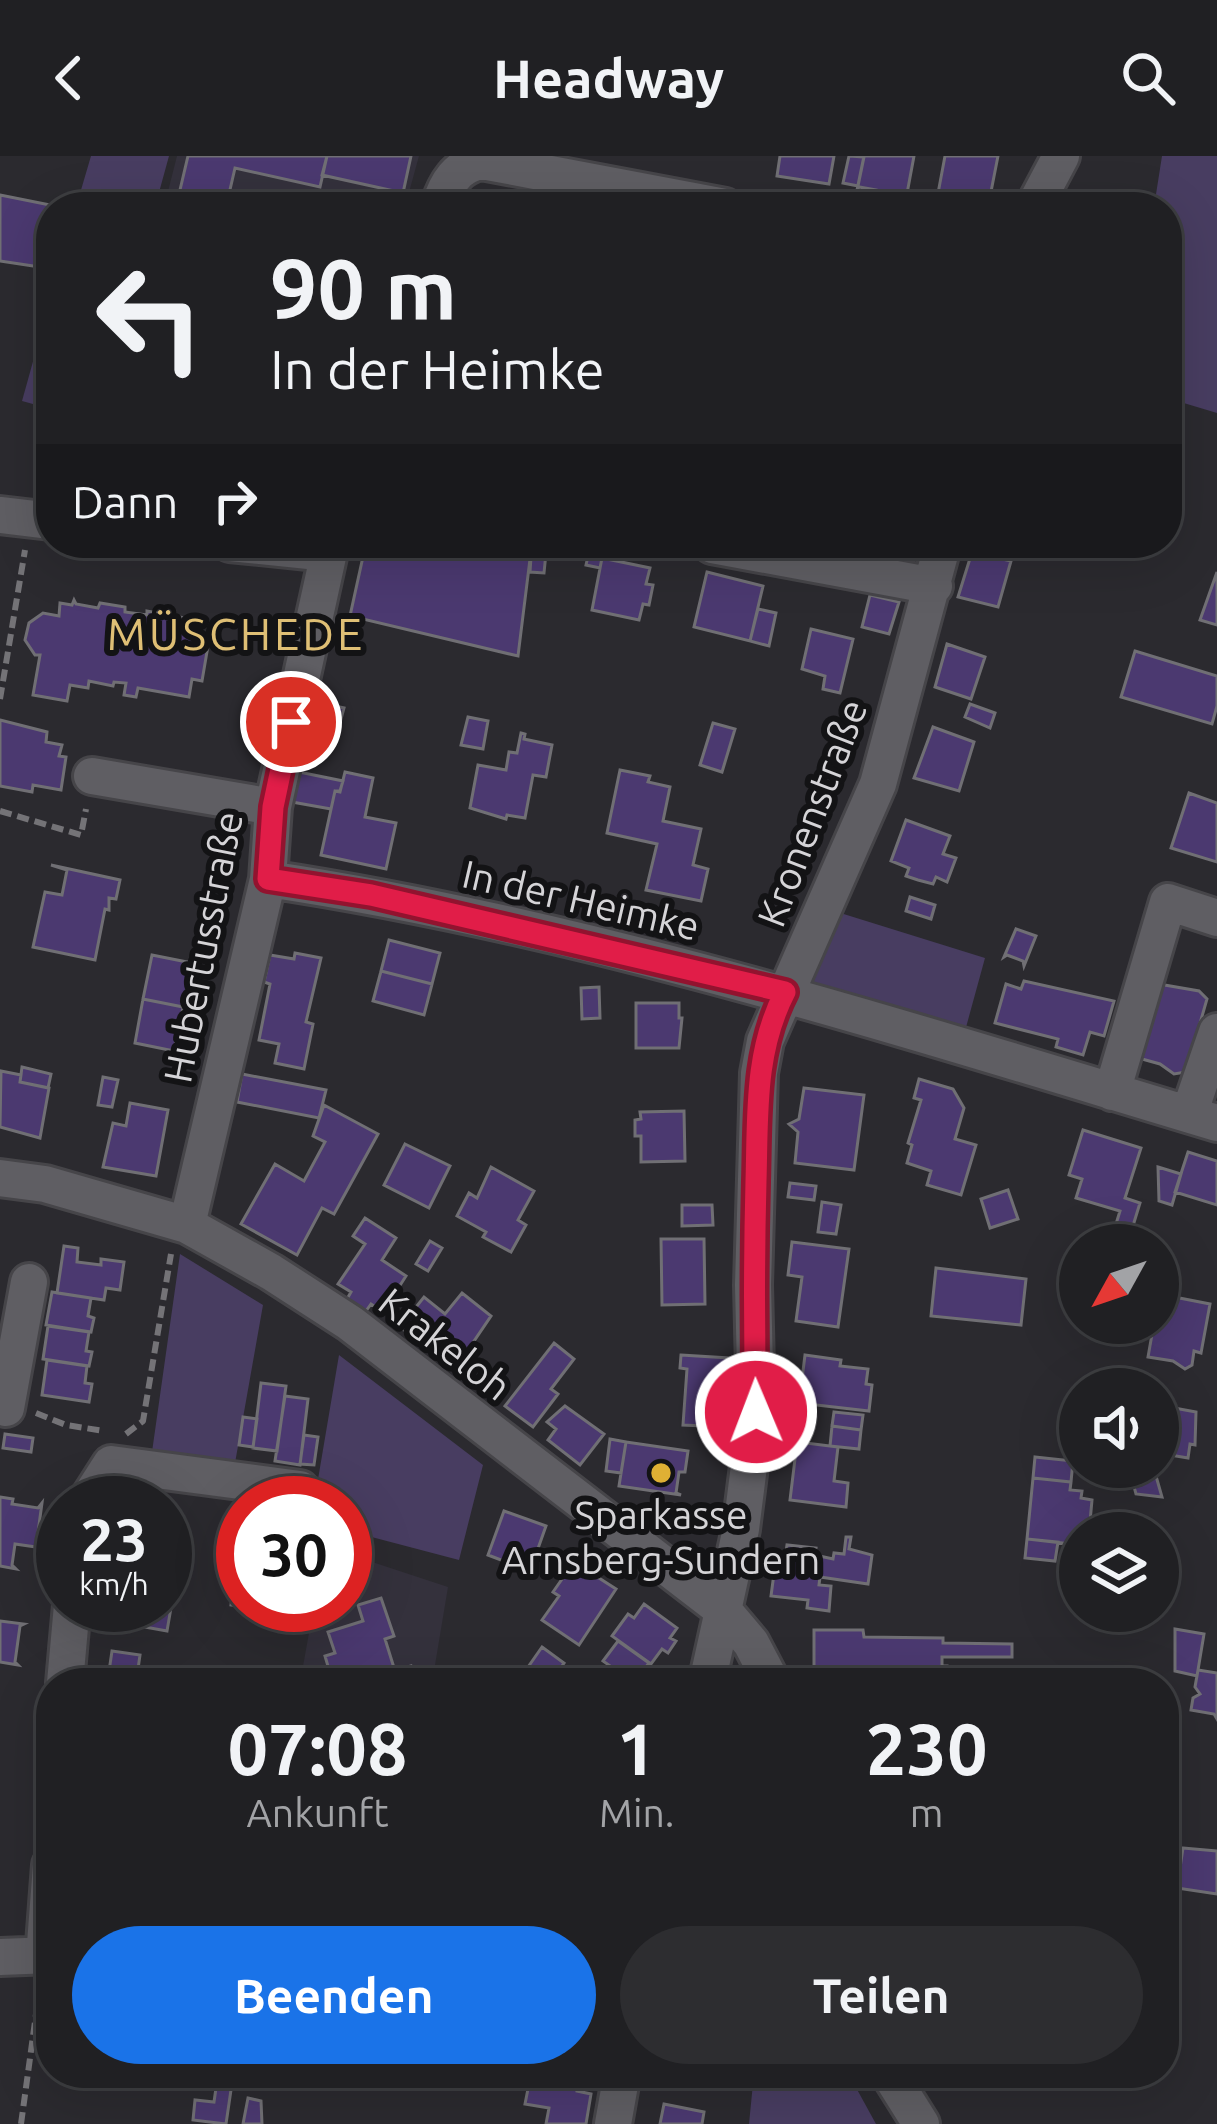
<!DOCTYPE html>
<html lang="de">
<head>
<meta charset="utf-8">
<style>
	:root { --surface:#202023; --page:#2d2d30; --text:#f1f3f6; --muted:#a2a3a6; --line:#3d3e41; --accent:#1a73e8 }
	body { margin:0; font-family:Ubuntu,sans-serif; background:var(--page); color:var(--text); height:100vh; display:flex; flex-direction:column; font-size:45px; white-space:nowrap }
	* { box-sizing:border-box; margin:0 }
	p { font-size:39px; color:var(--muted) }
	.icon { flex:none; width:66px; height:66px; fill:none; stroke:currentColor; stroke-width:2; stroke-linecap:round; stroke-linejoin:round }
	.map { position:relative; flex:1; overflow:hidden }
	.side { position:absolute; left:36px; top:1512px; width:1143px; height:420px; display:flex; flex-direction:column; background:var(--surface); border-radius:48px; box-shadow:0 12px 48px #0002,0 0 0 3px var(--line) }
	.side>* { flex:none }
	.hud { position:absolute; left:36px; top:36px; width:1146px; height:366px; border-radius:48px; box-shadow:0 12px 48px #0002,0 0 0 3px var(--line); background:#202023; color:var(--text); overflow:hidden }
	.needle { width:78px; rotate:230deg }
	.tools { position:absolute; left:1059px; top:1068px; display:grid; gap:24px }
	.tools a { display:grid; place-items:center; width:120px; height:120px; border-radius:50%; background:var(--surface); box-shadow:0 12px 48px #0002,0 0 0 3px var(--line); font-size:60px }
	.speed { position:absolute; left:36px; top:1320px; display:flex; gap:24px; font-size:60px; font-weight:700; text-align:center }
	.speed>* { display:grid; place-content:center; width:156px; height:156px; border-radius:50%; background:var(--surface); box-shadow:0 12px 48px #0002,0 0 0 3px var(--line); line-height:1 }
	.speed small { font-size:30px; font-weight:400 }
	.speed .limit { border:18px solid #d22; background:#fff; color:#111 }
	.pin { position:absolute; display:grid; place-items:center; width:102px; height:102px; color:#fff; margin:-51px; border:6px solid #fff; border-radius:50%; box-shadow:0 3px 12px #0007 }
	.me { position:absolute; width:132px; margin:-66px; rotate:359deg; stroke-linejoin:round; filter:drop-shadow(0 0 9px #0008) }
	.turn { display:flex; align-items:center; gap:42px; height:252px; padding:0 36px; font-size:54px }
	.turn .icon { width:156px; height:156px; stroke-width:2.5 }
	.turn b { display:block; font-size:84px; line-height:102px }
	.then { display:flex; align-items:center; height:114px; padding:0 36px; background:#0003; gap:24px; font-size:45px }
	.eta { display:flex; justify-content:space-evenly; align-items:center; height:204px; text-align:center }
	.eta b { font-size:72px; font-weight:700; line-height:84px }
	.action { display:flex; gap:24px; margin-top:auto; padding:24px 36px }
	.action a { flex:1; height:138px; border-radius:72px; background:var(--accent); color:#fff; font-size:48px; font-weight:700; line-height:138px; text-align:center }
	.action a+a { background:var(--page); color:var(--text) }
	header { display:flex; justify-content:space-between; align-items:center; height:156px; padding:0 36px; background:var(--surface); font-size:54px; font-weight:700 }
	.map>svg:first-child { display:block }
	.built { fill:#34313c }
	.green { fill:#483d61 }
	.building { fill:#4b3970; stroke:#706f74; stroke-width:3 }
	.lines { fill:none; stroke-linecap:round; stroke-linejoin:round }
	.minor-casing { stroke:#464549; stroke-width:42 }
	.path { stroke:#747377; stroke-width:6; stroke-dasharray:12 6; stroke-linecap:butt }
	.minor { stroke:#5f5e63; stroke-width:36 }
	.route-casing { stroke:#92132f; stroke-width:30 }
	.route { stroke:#e11d48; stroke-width:21 }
	.poi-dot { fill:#dfb034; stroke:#131315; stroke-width:4.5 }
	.labels { text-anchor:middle; stroke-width:12; stroke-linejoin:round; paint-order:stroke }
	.street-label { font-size:39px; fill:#d5d4d7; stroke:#131315 }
	.poi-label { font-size:39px; fill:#d5d4d7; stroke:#131315 }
	.quarter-label { font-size:45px; letter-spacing:3px; fill:#dfbf75; stroke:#131315 }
</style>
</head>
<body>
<header><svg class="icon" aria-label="back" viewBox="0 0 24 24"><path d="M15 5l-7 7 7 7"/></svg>Headway<svg class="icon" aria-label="search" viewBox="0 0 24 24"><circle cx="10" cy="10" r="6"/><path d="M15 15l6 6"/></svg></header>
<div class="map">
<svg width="1217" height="1968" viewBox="0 0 1217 1968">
	<rect width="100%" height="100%" fill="#2b2a2f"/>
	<path class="built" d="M 177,0 L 419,0 L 405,51 L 164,51 Z
		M 345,1397 L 448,1431 L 432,1527 L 300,1527 L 314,1449 L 345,1449 Z"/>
	<path class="green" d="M 91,0 L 169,0 L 155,51 L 76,51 Z
		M 1162,0 L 1217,0 L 1217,257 L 1167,242 L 1167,51 L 1154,51 Z
		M 51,141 L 51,253 L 22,245 Z
		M 834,755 L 985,802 L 965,875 L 801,830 Z
		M 180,1098 L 263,1149 L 235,1307 L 152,1296 Z
		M 339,1199 L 483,1309 L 459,1404 L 345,1374 L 345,1347 L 314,1347 Z
		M 754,1917 L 848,1917 L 876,1968 L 749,1968 Z"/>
	<path class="building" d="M 188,0 L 327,0 L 320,31 L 235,12 L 226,51 L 176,51 Z
		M 327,0 L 411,0 L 403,37 L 322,19 Z
		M 780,0 L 834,0 L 829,28 L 777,20 Z
		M 849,0 L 864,1 L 858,30 L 843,27 Z
		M 864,0 L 914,0 L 906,43 L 875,38 L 876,34 L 859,31 L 857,34 Z
		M 945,0 L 998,0 L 988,51 L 936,48 Z
		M 0,39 L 60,51 L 51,51 L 51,91 L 43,90 L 40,111 L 0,105 Z
		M 366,387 L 532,387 L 518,500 L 350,460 Z
		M 532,387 L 547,387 L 544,417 L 530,416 Z
		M 591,387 L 620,387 L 616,405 L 602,402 L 600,412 L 586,409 Z
		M 972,396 L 1011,405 L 998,451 L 958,441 Z
		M 602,402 L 650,412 L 646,428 L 653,429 L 649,449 L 643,448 L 639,464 L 592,454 Z
		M 707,416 L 763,430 L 750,485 L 694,471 Z
		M 1217,416 L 1217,469 L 1200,464 Z
		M 870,439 L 899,446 L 889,478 L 862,471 Z
		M 74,444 L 76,448 L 98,452 L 100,447 L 125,451 L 125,456 L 147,459 L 147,455 L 201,465 L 199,482 L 209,484 L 202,525 L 192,523 L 189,541 L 138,532 L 136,541 L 124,539 L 126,527 L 114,526 L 113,530 L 89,525 L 88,532 L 70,529 L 67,545 L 33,539 L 40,499 L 35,499 L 25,484 L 29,467 L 43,457 L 59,460 L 60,447 L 72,449 Z
		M 758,453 L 776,457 L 769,490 L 750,485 Z
		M 811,473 L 853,483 L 840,537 L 823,533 L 825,520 L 802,513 Z
		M 947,488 L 985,501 L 971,543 L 935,531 Z
		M 1135,495 L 1217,520 L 1217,550 L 1212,568 L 1121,541 Z
		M 316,546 L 344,552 L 337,578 L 310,572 Z
		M 970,548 L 995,557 L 990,572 L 965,561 Z
		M 468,561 L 488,565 L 483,593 L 461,589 Z
		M 0,564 L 47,576 L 46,586 L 62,589 L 59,600 L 66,601 L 61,634 L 33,629 L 32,636 L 0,630 Z
		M 713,567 L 735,573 L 722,616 L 700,609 Z
		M 933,571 L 974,586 L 959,635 L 914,622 Z
		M 521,577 L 525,578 L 524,583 L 552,589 L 546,621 L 533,619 L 525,662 L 507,659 L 506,663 L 470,652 L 478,609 L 506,614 L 509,596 L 517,597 Z
		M 620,614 L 650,620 L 648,626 L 670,631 L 663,665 L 701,673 L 693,709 L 708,713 L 701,745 L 646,734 L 657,688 L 607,677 Z
		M 299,616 L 343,625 L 340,635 L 335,635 L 331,653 L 292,646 Z
		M 345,616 L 373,622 L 365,661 L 396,667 L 386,713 L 321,699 L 335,635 L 340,636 Z
		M 1189,637 L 1217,647 L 1217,706 L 1171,692 Z
		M 906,664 L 950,680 L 943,698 L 956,702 L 947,726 L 936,721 L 933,728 L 918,724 L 906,720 L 909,712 L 891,705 Z
		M 51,709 L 120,724 L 116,743 L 109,742 L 109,754 L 105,753 L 95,804 L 33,791 L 45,736 L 62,739 L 67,714 Z
		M 910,741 L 935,749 L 931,763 L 906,755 Z
		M 1016,773 L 1036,780 L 1024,810 L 1023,805 L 1007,799 L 1004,801 Z
		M 389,784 L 440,797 L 432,828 L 381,815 Z
		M 295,797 L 321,802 L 306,866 L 313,868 L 304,913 L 275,907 L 279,888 L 259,884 L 270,828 L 264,826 L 270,799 L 294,803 Z
		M 152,799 L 192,807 L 183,851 L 143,843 Z
		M 381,815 L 432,828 L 424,859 L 373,845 Z
		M 1024,825 L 1114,845 L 1104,880 L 1090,876 L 1083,899 L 1056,891 L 1058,883 L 995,867 L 1006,828 L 1021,833 Z
		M 1153,827 L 1199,835 L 1207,843 L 1186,916 L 1174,918 L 1160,908 L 1131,900 Z
		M 599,831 L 600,862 L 582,863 L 581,832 Z
		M 143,843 L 183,851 L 174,895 L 135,887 Z
		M 636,847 L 679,847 L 679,862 L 682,862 L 679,892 L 636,892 Z
		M 22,911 L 51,918 L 48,932 L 20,926 Z
		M 1,915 L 21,919 L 20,926 L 49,932 L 40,982 L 0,971 Z
		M 242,918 L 326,934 L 319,962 L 237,946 Z
		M 103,921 L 118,924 L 112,951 L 98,949 Z
		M 919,923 L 953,933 L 964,952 L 955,983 L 976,989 L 961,1039 L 927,1029 L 931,1015 L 907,1007 L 912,989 L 908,987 L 921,944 L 914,942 Z
		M 804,932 L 864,939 L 854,1014 L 795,1007 L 798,976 L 789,968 L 799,963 Z
		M 130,947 L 168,954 L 156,1020 L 103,1011 L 113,967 L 126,970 Z
		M 324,949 L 378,978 L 334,1058 L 322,1052 L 297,1099 L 241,1068 L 275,1008 L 304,1025 L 325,986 L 313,980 Z
		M 684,955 L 685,1005 L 641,1006 L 641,980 L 635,980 L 635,964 L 641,963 L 640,956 Z
		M 1083,974 L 1141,992 L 1125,1042 L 1140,1047 L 1132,1073 L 1116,1068 L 1120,1055 L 1076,1042 L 1082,1023 L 1069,1019 Z
		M 405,988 L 450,1010 L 429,1052 L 384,1029 Z
		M 1188,996 L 1217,1005 L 1217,1049 L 1175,1036 Z
		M 491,1011 L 534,1035 L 518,1064 L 526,1069 L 511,1096 L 483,1081 L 486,1076 L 457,1060 L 469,1037 L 477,1042 Z
		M 1158,1011 L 1181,1018 L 1172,1049 L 1159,1045 Z
		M 790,1027 L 816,1030 L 814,1044 L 788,1041 Z
		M 1008,1034 L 1018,1063 L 990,1072 L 981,1043 Z
		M 822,1046 L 841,1049 L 836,1078 L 818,1076 Z
		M 682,1049 L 712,1049 L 713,1069 L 682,1070 Z
		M 365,1062 L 396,1082 L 382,1104 L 406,1120 L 383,1156 L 371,1148 L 366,1155 L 347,1143 L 351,1136 L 338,1128 L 365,1088 L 353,1080 Z
		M 661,1083 L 704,1083 L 705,1148 L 662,1149 Z
		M 430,1085 L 442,1092 L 428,1115 L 416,1108 Z
		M 792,1086 L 849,1093 L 838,1171 L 796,1165 L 802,1121 L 788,1119 Z
		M 64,1090 L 78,1092 L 77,1106 L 101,1109 L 101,1103 L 124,1106 L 120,1134 L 106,1132 L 104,1144 L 57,1137 Z
		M 936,1112 L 1026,1123 L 1021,1169 L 931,1160 Z
		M 52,1136 L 91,1142 L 88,1160 L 94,1162 L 91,1176 L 46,1169 Z
		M 462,1137 L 491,1160 L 455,1213 L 400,1171 L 424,1141 L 445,1158 Z
		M 1159,1138 L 1210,1148 L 1201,1197 L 1194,1195 L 1192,1209 L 1185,1213 L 1173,1205 L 1148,1201 L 1154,1167 L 1158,1167 Z
		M 48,1170 L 89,1176 L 86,1195 L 92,1196 L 89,1210 L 43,1203 Z
		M 554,1187 L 574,1203 L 551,1233 L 558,1238 L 533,1271 L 505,1250 Z
		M 681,1199 L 729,1202 L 728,1238 L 735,1238 L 734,1252 L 727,1251 L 726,1271 L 683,1269 L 687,1213 L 680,1212 Z
		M 805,1199 L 841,1204 L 840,1210 L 868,1213 L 866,1228 L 872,1229 L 869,1255 L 799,1247 Z
		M 47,1204 L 87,1210 L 85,1227 L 92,1228 L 89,1246 L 42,1239 Z
		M 261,1227 L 286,1230 L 277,1295 L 253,1292 Z
		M 285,1240 L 308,1243 L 300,1309 L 275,1305 Z
		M 1158,1249 L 1196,1256 L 1195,1289 L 1190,1288 L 1188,1302 L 1158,1297 Z
		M 565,1250 L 604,1278 L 580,1309 L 548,1284 L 556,1273 L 547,1266 Z
		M 834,1256 L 863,1259 L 861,1274 L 832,1270 Z
		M 243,1261 L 257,1263 L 253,1291 L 239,1289 Z
		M 832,1270 L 861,1274 L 859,1293 L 830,1290 Z
		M 5,1278 L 33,1282 L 31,1296 L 3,1292 Z
		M 304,1279 L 318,1281 L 314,1309 L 300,1308 Z
		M 610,1283 L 626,1286 L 621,1317 L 606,1315 Z
		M 790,1285 L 838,1291 L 834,1325 L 848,1327 L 846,1351 L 790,1344 L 795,1303 L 788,1302 Z
		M 626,1286 L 688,1295 L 685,1316 L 679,1316 L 676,1337 L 681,1339 L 619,1330 Z
		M 1035,1301 L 1073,1305 L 1071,1326 L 1033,1322 Z
		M 1156,1320 L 1162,1341 L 1136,1338 L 1133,1327 Z
		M 1033,1322 L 1071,1326 L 1070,1334 L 1082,1335 L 1081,1342 L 1092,1344 L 1089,1377 L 1080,1377 L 1080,1389 L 1027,1383 Z
		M 0,1341 L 13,1343 L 12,1348 L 38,1352 L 42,1347 L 36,1391 L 15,1388 L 12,1409 L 16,1413 L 0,1410 Z
		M 504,1355 L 546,1370 L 530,1415 L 488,1399 Z
		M 229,1363 L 242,1365 L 238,1397 L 225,1395 Z
		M 846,1381 L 851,1381 L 849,1393 L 872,1399 L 868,1428 L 820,1421 L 819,1429 L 831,1430 L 829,1455 L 807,1452 L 808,1444 L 771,1440 L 777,1395 L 786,1396 L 787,1389 L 816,1392 L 815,1399 L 833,1403 L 834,1397 L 844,1398 Z
		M 1027,1383 L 1058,1386 L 1055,1405 L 1025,1402 Z
		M 238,1397 L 243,1398 L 243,1449 L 279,1449 L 278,1455 L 231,1449 Z
		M 574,1406 L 616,1433 L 579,1489 L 542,1464 L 559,1440 L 553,1436 Z
		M 165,1438 L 173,1440 L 167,1475 L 106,1464 L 109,1449 L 165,1449 Z
		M 381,1442 L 394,1480 L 385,1483 L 395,1515 L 411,1510 L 416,1527 L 324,1527 L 322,1520 L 330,1517 L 325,1500 L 335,1497 L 328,1476 L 363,1465 L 358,1449 Z
		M 644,1448 L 677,1472 L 670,1482 L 676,1485 L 668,1497 L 662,1493 L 651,1508 L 612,1480 L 628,1458 L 634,1462 Z
		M 0,1465 L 24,1468 L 20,1470 L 15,1506 L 18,1509 L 0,1506 Z
		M 1175,1473 L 1204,1478 L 1197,1520 L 1175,1515 Z
		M 814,1474 L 863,1474 L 864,1481 L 943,1482 L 943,1487 L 1012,1488 L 1012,1501 L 942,1501 L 942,1510 L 947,1510 L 947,1527 L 814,1527 Z
		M 618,1485 L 649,1507 L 634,1527 L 603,1505 Z
		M 542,1491 L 564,1507 L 550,1527 L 526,1514 Z
		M 112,1495 L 140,1499 L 136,1527 L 108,1522 Z
		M 1198,1514 L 1217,1517 L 1217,1563 L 1214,1558 L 1191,1554 L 1193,1542 L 1200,1538 L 1195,1531 Z
		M 1183,1692 L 1217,1695 L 1217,1738 L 1177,1732 Z
		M 562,1922 L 578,1925 L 577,1935 L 591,1938 L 586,1968 L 546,1968 L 549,1952 L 525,1948 L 529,1928 L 560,1932 Z
		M 217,1925 L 232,1927 L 226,1968 L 193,1964 L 195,1944 L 214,1946 Z
		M 248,1942 L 261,1945 L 262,1968 L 243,1968 Z
		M 664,1948 L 704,1956 L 702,1968 L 660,1968 Z"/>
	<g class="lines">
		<g class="minor-casing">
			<path id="minor" d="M 439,51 C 446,28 457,9 482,5 L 725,51
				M 1034,51 L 1061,0
				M 0,359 L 51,365
				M 230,387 L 328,397
				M 712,389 L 934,430
				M 92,620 L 273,651
				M 268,723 C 591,772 904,873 1217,967
				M 1112,936 L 1168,746 L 1217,762
				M 1189,958 L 1217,876
				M 0,1022 L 45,1028 L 187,1069 L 271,1116 L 350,1167 L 724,1455 L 751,1487 L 772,1527
				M 187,1069 L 268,723 L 273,651 L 331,387
				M 6,1252 L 29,1126
				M 86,1347 L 111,1308 L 300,1333
				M 65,1527 L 72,1449
				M 707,1527 L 741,1373 L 756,1255 L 753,1129 L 759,917 L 765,885 L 878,628 L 943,387
				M 0,1801 L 51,1799
				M 44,1801 L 51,1709
				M 889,1917 L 921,1968
				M 613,1968 L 622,1917"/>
		</g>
		<path class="path" d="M 0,543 L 25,394
			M 0,655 L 81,679 L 86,653
			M 36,1257 L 66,1269 L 104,1275
			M 126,1278 L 143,1265 L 171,1098
			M 21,1968 L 40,1829"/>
		<use href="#minor" class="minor"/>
	</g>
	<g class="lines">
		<g class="route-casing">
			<path id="route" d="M 291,566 L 273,651 L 268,723 L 371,739 L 785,836 C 754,896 758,959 756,1025 C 754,1102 754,1179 756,1256"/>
		</g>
		<use href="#route" class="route"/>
	</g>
	<circle class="poi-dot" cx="661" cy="1317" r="12"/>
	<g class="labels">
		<g class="street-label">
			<text transform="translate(812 657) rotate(-69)" y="14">Kronenstraße</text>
			<text transform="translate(581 744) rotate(13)" y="14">In der Heimke</text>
			<text transform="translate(203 791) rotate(-79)" y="14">Hubertusstraße</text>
			<text transform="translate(445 1188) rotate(38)" y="14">Krakeloh</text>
		</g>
		<g class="poi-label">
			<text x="661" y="1373">Sparkasse<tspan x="661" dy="45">Arnsberg-Sundern</tspan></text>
		</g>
		<g class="quarter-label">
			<text x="236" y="494">MÜSCHEDE</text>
		</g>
	</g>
</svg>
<div class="tools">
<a><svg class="needle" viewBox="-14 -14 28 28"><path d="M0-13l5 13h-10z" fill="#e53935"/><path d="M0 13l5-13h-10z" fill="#a2a3a6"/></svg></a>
<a><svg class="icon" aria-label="sound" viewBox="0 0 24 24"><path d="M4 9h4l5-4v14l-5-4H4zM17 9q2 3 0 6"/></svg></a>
<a><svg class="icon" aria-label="layers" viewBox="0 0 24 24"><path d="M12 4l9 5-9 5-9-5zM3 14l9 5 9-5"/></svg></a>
</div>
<div class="speed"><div>23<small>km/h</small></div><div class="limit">30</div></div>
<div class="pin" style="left:291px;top:566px;background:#d93025"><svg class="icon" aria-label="arrive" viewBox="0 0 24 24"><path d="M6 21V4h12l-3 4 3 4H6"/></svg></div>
<svg class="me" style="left:756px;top:1256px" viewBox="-20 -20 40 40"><circle r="17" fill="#e11d48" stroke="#fff" stroke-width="3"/><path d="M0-11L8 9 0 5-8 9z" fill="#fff"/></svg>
<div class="hud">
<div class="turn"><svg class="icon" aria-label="left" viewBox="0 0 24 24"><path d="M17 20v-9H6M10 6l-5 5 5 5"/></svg><div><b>90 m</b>In der Heimke</div></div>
<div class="then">Dann<svg class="icon" aria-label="right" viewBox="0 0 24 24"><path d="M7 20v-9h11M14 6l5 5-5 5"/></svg></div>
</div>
<section class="side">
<div class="eta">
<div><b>07:08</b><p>Ankunft</p></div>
<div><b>1</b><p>Min.</p></div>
<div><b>230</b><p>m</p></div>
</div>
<div class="action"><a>Beenden</a><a>Teilen</a></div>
</section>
</div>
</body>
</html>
